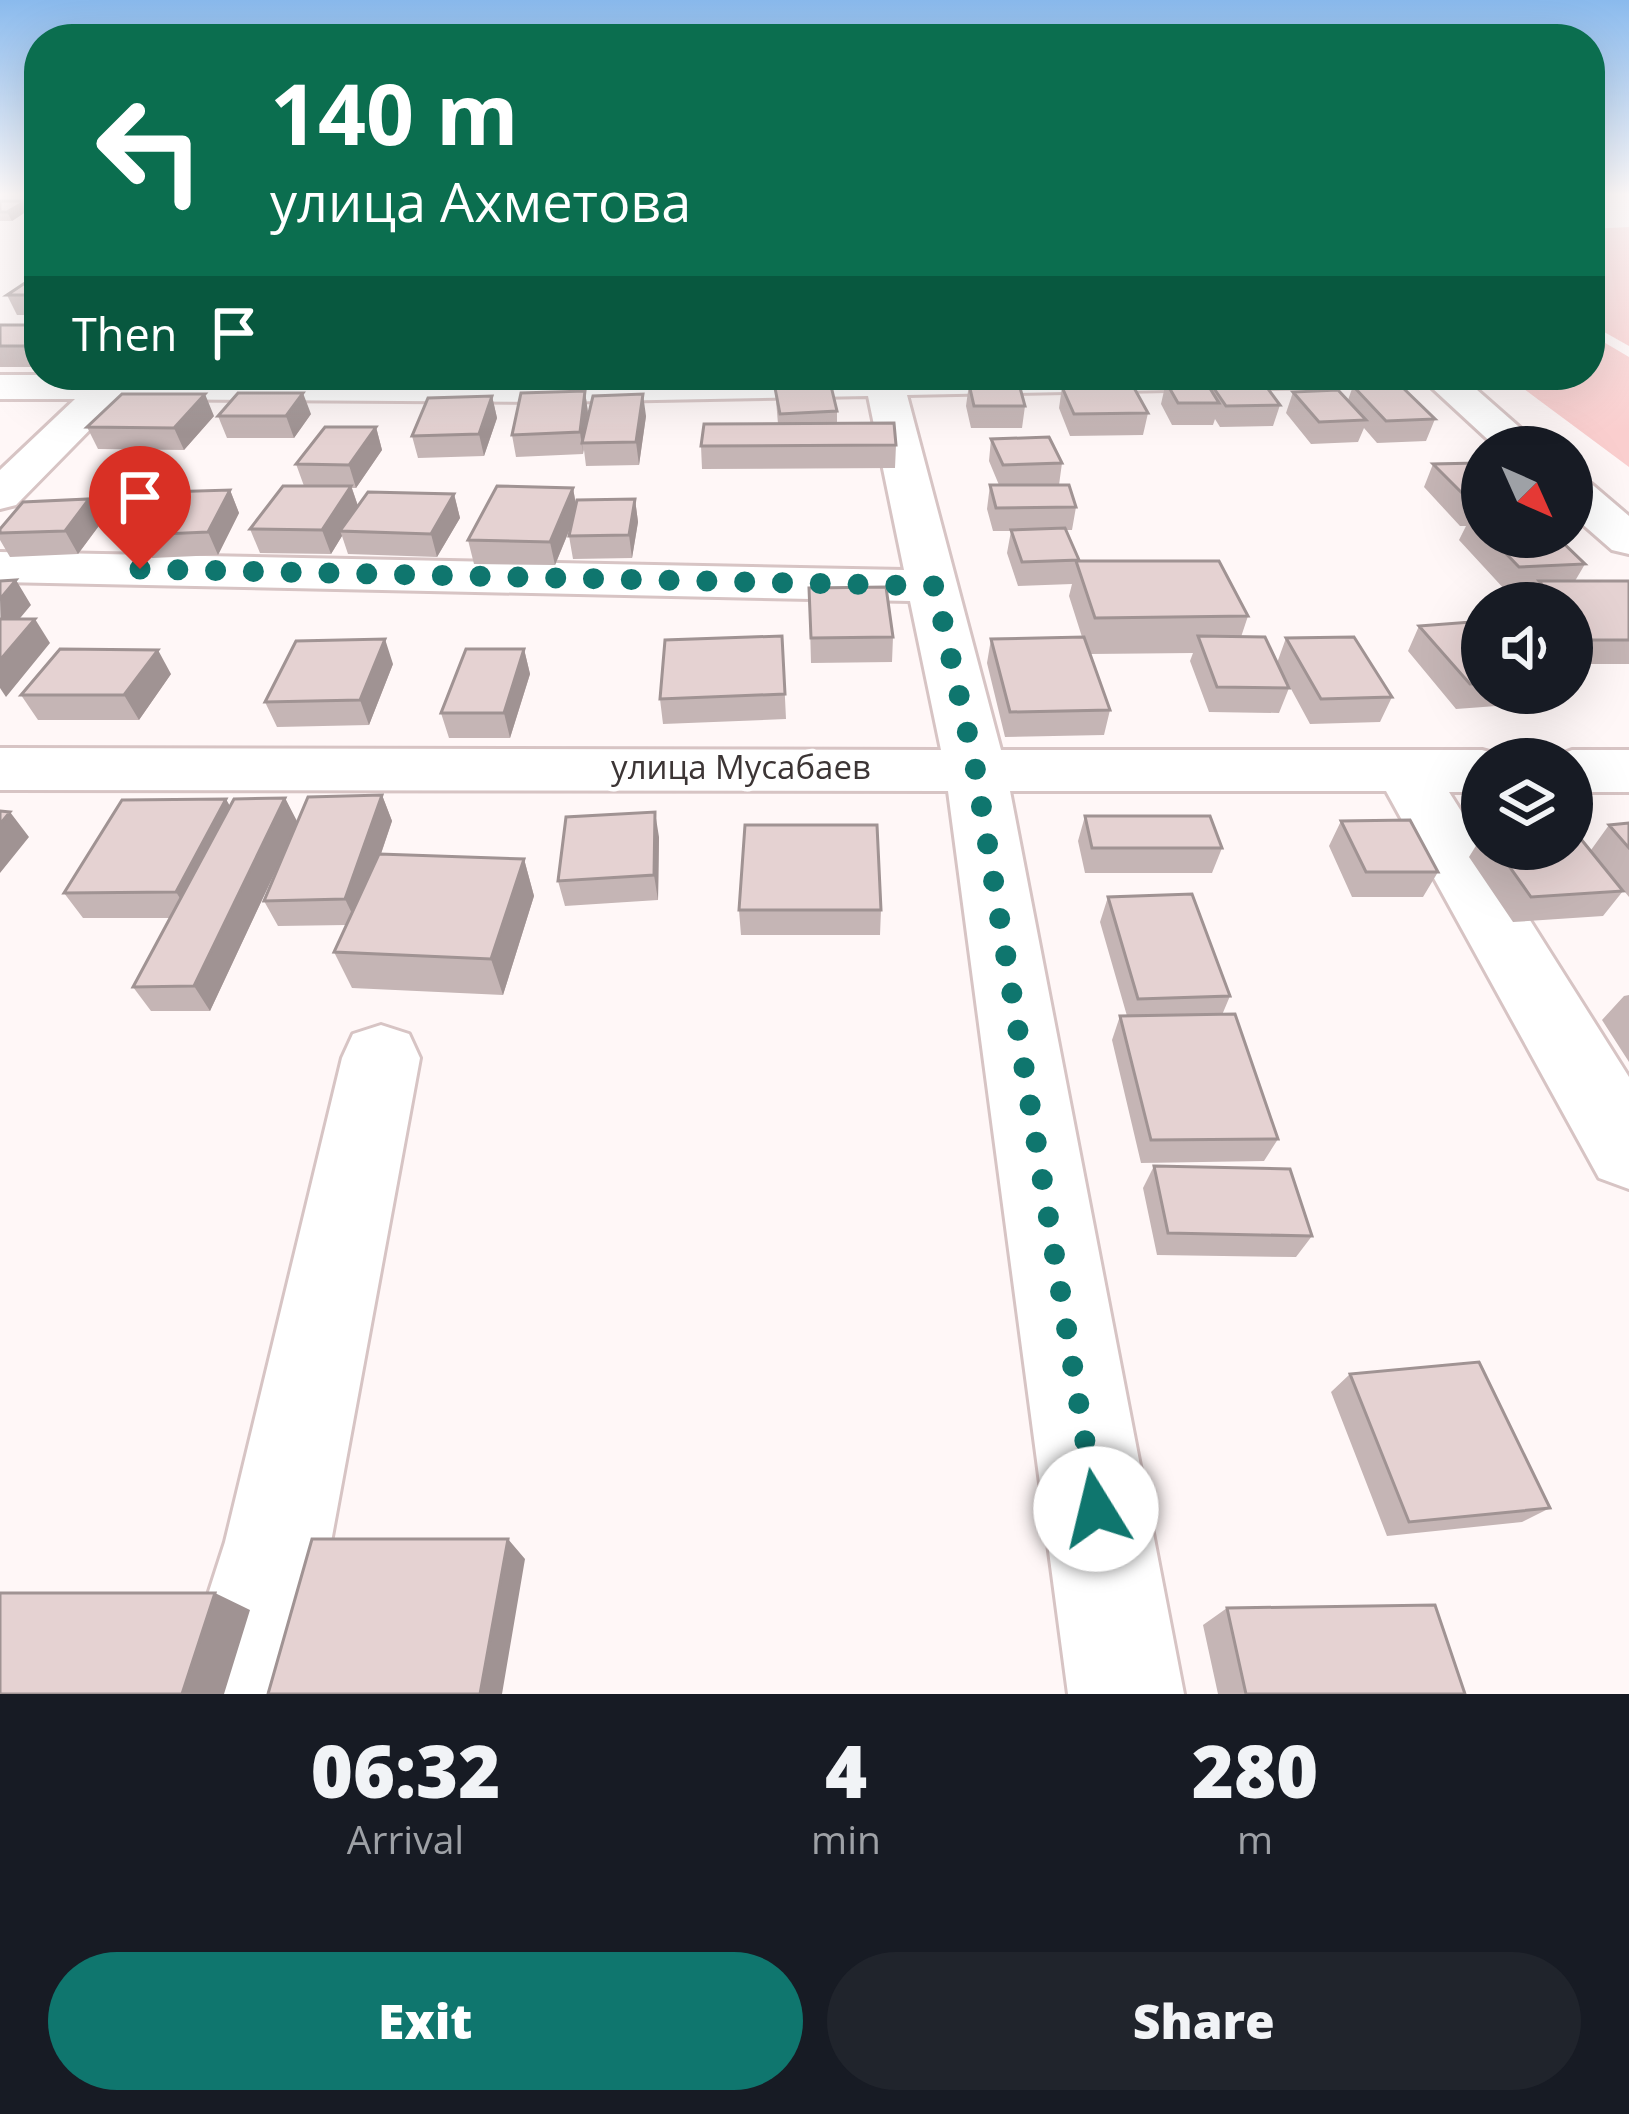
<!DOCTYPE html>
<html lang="en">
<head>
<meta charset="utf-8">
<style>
	:root { --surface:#171b24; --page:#20242c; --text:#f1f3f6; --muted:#9ea1a6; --accent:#0f766e }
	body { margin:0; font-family:"Open Sans",sans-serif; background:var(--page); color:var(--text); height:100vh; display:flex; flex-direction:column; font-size:45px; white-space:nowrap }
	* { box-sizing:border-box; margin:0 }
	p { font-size:39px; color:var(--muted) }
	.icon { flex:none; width:66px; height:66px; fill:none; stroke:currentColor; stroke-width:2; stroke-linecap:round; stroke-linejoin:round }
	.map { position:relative; height:1694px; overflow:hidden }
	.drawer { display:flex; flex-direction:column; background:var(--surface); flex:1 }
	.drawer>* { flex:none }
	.banner { position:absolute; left:24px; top:24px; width:1581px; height:366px; border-radius:48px; box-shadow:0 12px 48px #0002; background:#0b6e4f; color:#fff; overflow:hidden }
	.needle { width:78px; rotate:135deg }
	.tools { position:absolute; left:1461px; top:426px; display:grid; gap:24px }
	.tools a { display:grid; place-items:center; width:132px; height:132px; border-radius:50%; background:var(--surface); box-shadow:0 12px 48px #0002; font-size:60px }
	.pin { position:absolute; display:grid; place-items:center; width:102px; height:102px; color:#fff; margin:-123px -51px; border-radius:50% 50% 50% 0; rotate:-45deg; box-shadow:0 0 12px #0007 }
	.pin .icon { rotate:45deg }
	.me { position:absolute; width:132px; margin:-66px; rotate:351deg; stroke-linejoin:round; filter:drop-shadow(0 0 9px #0008) }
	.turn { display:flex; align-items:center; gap:42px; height:252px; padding:0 48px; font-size:54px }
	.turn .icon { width:156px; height:156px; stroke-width:2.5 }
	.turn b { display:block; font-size:84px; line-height:102px }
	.then { display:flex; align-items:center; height:114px; padding:0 48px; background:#0003; gap:24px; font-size:45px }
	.eta { display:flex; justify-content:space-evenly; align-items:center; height:204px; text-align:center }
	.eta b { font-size:72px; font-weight:800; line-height:84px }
	.action { display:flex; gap:24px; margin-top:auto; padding:24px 48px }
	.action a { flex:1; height:138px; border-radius:72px; background:var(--accent); color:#fff; font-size:48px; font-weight:800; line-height:138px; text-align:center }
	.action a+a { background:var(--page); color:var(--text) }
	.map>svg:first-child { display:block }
	.green { fill:#facece }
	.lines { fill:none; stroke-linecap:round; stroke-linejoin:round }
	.minor-casing { stroke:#d7c4c4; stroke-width:6 }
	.minor { fill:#fff; fill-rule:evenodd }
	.wall { fill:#c5b5b5 }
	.shaded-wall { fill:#a09393 }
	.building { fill:#e5d2d2; stroke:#a09393; stroke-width:3 }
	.route { stroke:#0f766e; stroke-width:21; stroke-dasharray:0 37.8 }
	.labels { text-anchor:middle; stroke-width:9; stroke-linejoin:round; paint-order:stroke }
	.street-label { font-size:33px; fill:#3c3535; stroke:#fff }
</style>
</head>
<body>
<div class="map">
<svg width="1629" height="1694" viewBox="0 0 1629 1694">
	<rect width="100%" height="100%" fill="#fff7f7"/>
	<path class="green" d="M 1629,227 L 1629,346 L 1590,324 L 1590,229 Z
		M 1590,334 L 1629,357 L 1629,467 L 1505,375 L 1590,375 Z"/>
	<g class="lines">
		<g class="minor-casing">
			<path id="minor" d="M 0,375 L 1391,375 L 1386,383 L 1372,386 L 907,395 L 1001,750 L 1482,750 L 1504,756 L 1482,759 L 1482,792 L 1449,792 L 1629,1077 L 1629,1189 L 1599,1178 L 1386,791 L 1010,791 L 1184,1694 L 1068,1694 L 948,791 L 0,790 L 0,748 L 941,750 L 910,601 L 0,582 L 0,552 L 904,570 L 868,396 L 549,402 L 120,399 L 16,505 L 0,509 L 0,470 L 75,399 L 0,399 Z
				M 1418,375 L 1460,375 L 1542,447 L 1496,447 Z
				M 1572,477 L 1588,481 L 1629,516 L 1629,554 L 1612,550 L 1572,515 Z
				M 1572,750 L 1629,750 L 1629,792 L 1572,792 L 1572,759 L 1549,759 Z
				M 381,1025 L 409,1034 L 420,1058 L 331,1542 L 292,1694 L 176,1694 L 225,1542 L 342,1058 L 353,1034 Z"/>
		</g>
		<use href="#minor" class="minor"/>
	</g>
	<path class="wall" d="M 0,201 L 26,201 L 30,209 L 12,221 L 0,221 Z
		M 39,279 L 39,315 L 17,315 L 7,295 Z
		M 0,325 L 39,325 L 35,367 L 0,367 Z
		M 158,375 L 202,375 L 197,380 L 160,380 Z
		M 1166,382 L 1212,391 L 1213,387 L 1280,405 L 1273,426 L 1220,427 L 1215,419 L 1213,425 L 1172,425 L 1161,404 Z
		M 969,384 L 1025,406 L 1022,428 L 971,428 L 966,406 Z
		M 1353,386 L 1435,419 L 1426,441 L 1377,443 L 1364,428 L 1358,442 L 1311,444 L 1286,413 L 1293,392 L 1348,400 Z
		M 1062,387 L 1148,413 L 1143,435 L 1070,436 L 1059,408 Z
		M 775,388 L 837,411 L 837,424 L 896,445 L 895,468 L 702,469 L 701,446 L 778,424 Z
		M 585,391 L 588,413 L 587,422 L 646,416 L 639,465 L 586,466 L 584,450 L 583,454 L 516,457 L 512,435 Z
		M 492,396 L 497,418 L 484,456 L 418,458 L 412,436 Z
		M 311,414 L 294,438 L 227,438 L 218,416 Z
		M 214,416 L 184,450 L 98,449 L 87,427 Z
		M 376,427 L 382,450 L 356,488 L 352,488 L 358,506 L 454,494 L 460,518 L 437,557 L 348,554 L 342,536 L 331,554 L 260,553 L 250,529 L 304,486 L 296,464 Z
		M 991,439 L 1062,463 L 1059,485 L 1076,507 L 1072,530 L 1066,530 L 1079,560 L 1248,616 L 1241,637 L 1289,688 L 1279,713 L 1209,712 L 1190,661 L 1193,653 L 1090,654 L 1110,710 L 1104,735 L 1005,737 L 987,663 L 991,639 L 1082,637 L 1069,596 L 1072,584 L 1018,586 L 1007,553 L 1011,531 L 993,531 L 987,509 L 990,485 L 999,485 L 989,461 Z
		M 1433,464 L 1482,465 L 1482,537 L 1557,537 L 1585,564 L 1575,581 L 1629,581 L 1629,664 L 1573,664 L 1572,603 L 1527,603 L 1534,590 L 1506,591 L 1459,540 L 1466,526 L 1460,526 L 1424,487 Z
		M 573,488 L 576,505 L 635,499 L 638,522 L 632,558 L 573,559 L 569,536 L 572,524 L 555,565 L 474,564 L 468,540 Z
		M 230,490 L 239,513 L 218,555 L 152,558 L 140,535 Z
		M 101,523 L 78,554 L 10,557 L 0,540 L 0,529 Z
		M 809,588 L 893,637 L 892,662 L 811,663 Z
		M 1419,626 L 1482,634 L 1482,693 L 1517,693 L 1510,705 L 1456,709 L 1408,651 Z
		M 782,636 L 786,719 L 663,724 L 660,699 Z
		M 1286,638 L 1392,697 L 1380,722 L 1310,724 L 1277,663 Z
		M 524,649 L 530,674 L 510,738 L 449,738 L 441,713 Z
		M 393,664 L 369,725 L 277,727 L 265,702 Z
		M 171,674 L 139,720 L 38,720 L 21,695 Z
		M 382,795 L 392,821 L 381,854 L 524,859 L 534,896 L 503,995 L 352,988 L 334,952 L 346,925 L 278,926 L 264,901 L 292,836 L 210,1011 L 151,1011 L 133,987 L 170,918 L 83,918 L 64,893 L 230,806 L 285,798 L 297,823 Z
		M 1085,816 L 1222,848 L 1212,873 L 1085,873 L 1078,841 Z
		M 1341,821 L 1438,872 L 1423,897 L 1352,897 L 1329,846 Z
		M 1629,823 L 1629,897 L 1591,850 L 1609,825 Z
		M 1482,836 L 1482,849 L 1572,849 L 1623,891 L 1603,916 L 1513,922 L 1469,857 Z
		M 659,837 L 658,900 L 565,906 L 558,881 Z
		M 1108,897 L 1230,996 L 1222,1015 L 1278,1139 L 1264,1161 L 1141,1163 L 1112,1040 L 1120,1016 L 1127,1016 L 1100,922 Z
		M 739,910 L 881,910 L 880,935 L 741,935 Z
		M 1629,995 L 1629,1062 L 1602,1020 L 1624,996 Z
		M 1154,1166 L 1312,1236 L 1296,1257 L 1157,1255 L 1143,1188 Z
		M 1350,1374 L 1550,1508 L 1522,1522 L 1387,1536 L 1331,1392 Z
		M 1227,1608 L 1465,1694 L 1218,1694 L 1203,1625 Z"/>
	<path class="shaded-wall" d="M 26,201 L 30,209 L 12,221 L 7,212 Z
		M 39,335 L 39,364 L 35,367 L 25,346 Z
		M 585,391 L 588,413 L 584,443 L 582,443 L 583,454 L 580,432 Z
		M 303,393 L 311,414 L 294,438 L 286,416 Z
		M 205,394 L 214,416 L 184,450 L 174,428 Z
		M 643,394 L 646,416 L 639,465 L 636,442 Z
		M 492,396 L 497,418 L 484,456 L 479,434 Z
		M 376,427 L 382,450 L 356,488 L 349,465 Z
		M 351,486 L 359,509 L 340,531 L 342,536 L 331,554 L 322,530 Z
		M 573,488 L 577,511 L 555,565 L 550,542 Z
		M 230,490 L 239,513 L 218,555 L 208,532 Z
		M 454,494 L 460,518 L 437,557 L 431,534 Z
		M 89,499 L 101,523 L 78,554 L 65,531 Z
		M 635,499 L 638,522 L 632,558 L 629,535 Z
		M 16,580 L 31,605 L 1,641 L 0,599 Z
		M 35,619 L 50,643 L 6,697 L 0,688 L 0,660 Z
		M 385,639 L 393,664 L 369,725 L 360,700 Z
		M 524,649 L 530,674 L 510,738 L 504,713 Z
		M 158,650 L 171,674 L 139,720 L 124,695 Z
		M 382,795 L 392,821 L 357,924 L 345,899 Z
		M 285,798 L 298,823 L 210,1011 L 194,986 Z
		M 226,799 L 240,824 L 192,917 L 176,892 Z
		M 10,812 L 29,837 L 0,873 L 0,824 Z
		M 655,812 L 659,837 L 658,900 L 654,875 Z
		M 524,859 L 534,896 L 503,995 L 491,959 Z
		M 508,1539 L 525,1559 L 502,1694 L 480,1694 Z
		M 215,1593 L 250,1610 L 224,1694 L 182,1694 Z"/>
	<path class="building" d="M 0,201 L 26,201 L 7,212 L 0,212 Z
		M 31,279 L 39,279 L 39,295 L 7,295 Z
		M 0,325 L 39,325 L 39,335 L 25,346 L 0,346 Z
		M 1166,382 L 1206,382 L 1219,403 L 1178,403 Z
		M 969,384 L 1019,384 L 1025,406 L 974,406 Z
		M 1400,385 L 1435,419 L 1386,421 L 1353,386 Z
		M 831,386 L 837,411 L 780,414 L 775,388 Z
		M 1133,386 L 1148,413 L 1074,414 L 1062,387 Z
		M 1266,386 L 1280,405 L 1226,406 L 1213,387 Z
		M 1338,390 L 1366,420 L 1319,422 L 1293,392 Z
		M 585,391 L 580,432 L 512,435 L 521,393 Z
		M 238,393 L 303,393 L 286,416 L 218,416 Z
		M 122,394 L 205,394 L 174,428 L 87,427 Z
		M 643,394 L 636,442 L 582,443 L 593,396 Z
		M 492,396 L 479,434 L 412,436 L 428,398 Z
		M 894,423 L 896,445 L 701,446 L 704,424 Z
		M 325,427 L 376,427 L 349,465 L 296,464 Z
		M 1049,437 L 1062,463 L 1003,465 L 991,439 Z
		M 1479,463 L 1482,465 L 1482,502 L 1471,502 L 1433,464 Z
		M 990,485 L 1069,485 L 1076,507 L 996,508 Z
		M 283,486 L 351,486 L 322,530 L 250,529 Z
		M 497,486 L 573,488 L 550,542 L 468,540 Z
		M 230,490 L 208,532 L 140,535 L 165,492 Z
		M 368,492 L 454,494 L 431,534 L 340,531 Z
		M 89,499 L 65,531 L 0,533 L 0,529 L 23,502 Z
		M 635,499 L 629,535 L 569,536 L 577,500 Z
		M 1471,516 L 1482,516 L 1482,528 Z
		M 1065,528 L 1079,560 L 1022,562 L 1011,530 Z
		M 1490,537 L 1557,537 L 1585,564 L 1519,567 Z
		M 1076,561 L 1219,561 L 1248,616 L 1095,618 Z
		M 16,580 L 0,599 L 0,581 Z
		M 1539,581 L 1629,581 L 1629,640 L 1588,640 L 1572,620 L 1572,603 L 1557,603 Z
		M 886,587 L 893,637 L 811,638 L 809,588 Z
		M 0,619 L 35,619 L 0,660 Z
		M 1471,622 L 1482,634 L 1482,683 L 1470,684 L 1419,626 Z
		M 782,636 L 785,694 L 660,699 L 665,640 Z
		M 1198,636 L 1265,637 L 1289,688 L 1217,687 Z
		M 1084,637 L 1110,710 L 1010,712 L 991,639 Z
		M 1354,637 L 1392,697 L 1321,699 L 1286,638 Z
		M 385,639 L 360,700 L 265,702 L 296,641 Z
		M 60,649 L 158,650 L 124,695 L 21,695 Z
		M 466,649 L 524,649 L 504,713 L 441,713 Z
		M 382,795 L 345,899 L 264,901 L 308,797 Z
		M 285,798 L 194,986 L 133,987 L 234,799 Z
		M 226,799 L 176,892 L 64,893 L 122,800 Z
		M 0,811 L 10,812 L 0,824 Z
		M 655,812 L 654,875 L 558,881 L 566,817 Z
		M 1085,816 L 1210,816 L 1222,848 L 1092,848 Z
		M 1410,820 L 1438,872 L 1366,872 L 1341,821 Z
		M 1629,823 L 1629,848 L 1609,825 Z
		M 745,825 L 877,825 L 881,910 L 739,910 Z
		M 1572,828 L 1623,891 L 1531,897 L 1497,849 L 1572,849 Z
		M 379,854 L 524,859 L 491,959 L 334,952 Z
		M 1192,894 L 1230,996 L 1138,999 L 1108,897 Z
		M 1235,1014 L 1278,1139 L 1151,1140 L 1120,1016 Z
		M 1154,1166 L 1290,1169 L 1312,1236 L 1168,1233 Z
		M 1479,1362 L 1550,1508 L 1409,1522 L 1350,1374 Z
		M 312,1539 L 508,1539 L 480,1694 L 268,1694 Z
		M 0,1593 L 215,1593 L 182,1694 L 0,1694 Z
		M 1435,1605 L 1465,1694 L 1246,1694 L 1227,1608 Z"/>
	<linearGradient id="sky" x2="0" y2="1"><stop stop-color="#8abaed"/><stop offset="0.45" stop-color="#fffbfb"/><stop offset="1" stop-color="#fffbfb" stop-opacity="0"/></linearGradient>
	<rect width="1629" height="432" fill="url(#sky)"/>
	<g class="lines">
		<path class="route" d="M 140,569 L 935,586 L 975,767 L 1096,1509"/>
	</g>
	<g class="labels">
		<g class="street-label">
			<text x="741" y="779">улица Мусабаев</text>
		</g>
	</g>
</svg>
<div class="tools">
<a><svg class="needle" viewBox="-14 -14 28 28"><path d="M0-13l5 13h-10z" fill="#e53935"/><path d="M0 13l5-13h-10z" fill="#9ea1a6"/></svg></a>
<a><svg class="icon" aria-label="sound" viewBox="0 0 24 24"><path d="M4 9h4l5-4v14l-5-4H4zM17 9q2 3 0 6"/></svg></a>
<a><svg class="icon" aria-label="layers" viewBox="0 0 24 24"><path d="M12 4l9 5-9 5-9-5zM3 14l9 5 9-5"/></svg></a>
</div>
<div class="pin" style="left:140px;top:569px;background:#d93025"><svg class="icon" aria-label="arrive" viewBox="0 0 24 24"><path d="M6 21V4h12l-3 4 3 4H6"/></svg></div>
<svg class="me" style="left:1096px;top:1509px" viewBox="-20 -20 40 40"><circle r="19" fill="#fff"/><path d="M0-13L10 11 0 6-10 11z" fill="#0f766e"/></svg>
<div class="banner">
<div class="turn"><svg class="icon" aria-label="left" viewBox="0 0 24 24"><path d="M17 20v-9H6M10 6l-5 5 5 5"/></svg><div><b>140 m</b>улица Ахметова</div></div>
<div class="then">Then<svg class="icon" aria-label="arrive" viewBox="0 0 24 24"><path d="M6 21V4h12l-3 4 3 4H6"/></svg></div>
</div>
</div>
<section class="drawer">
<div class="eta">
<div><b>06:32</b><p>Arrival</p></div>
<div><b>4</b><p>min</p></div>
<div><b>280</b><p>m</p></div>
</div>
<div class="action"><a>Exit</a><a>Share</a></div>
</section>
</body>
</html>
